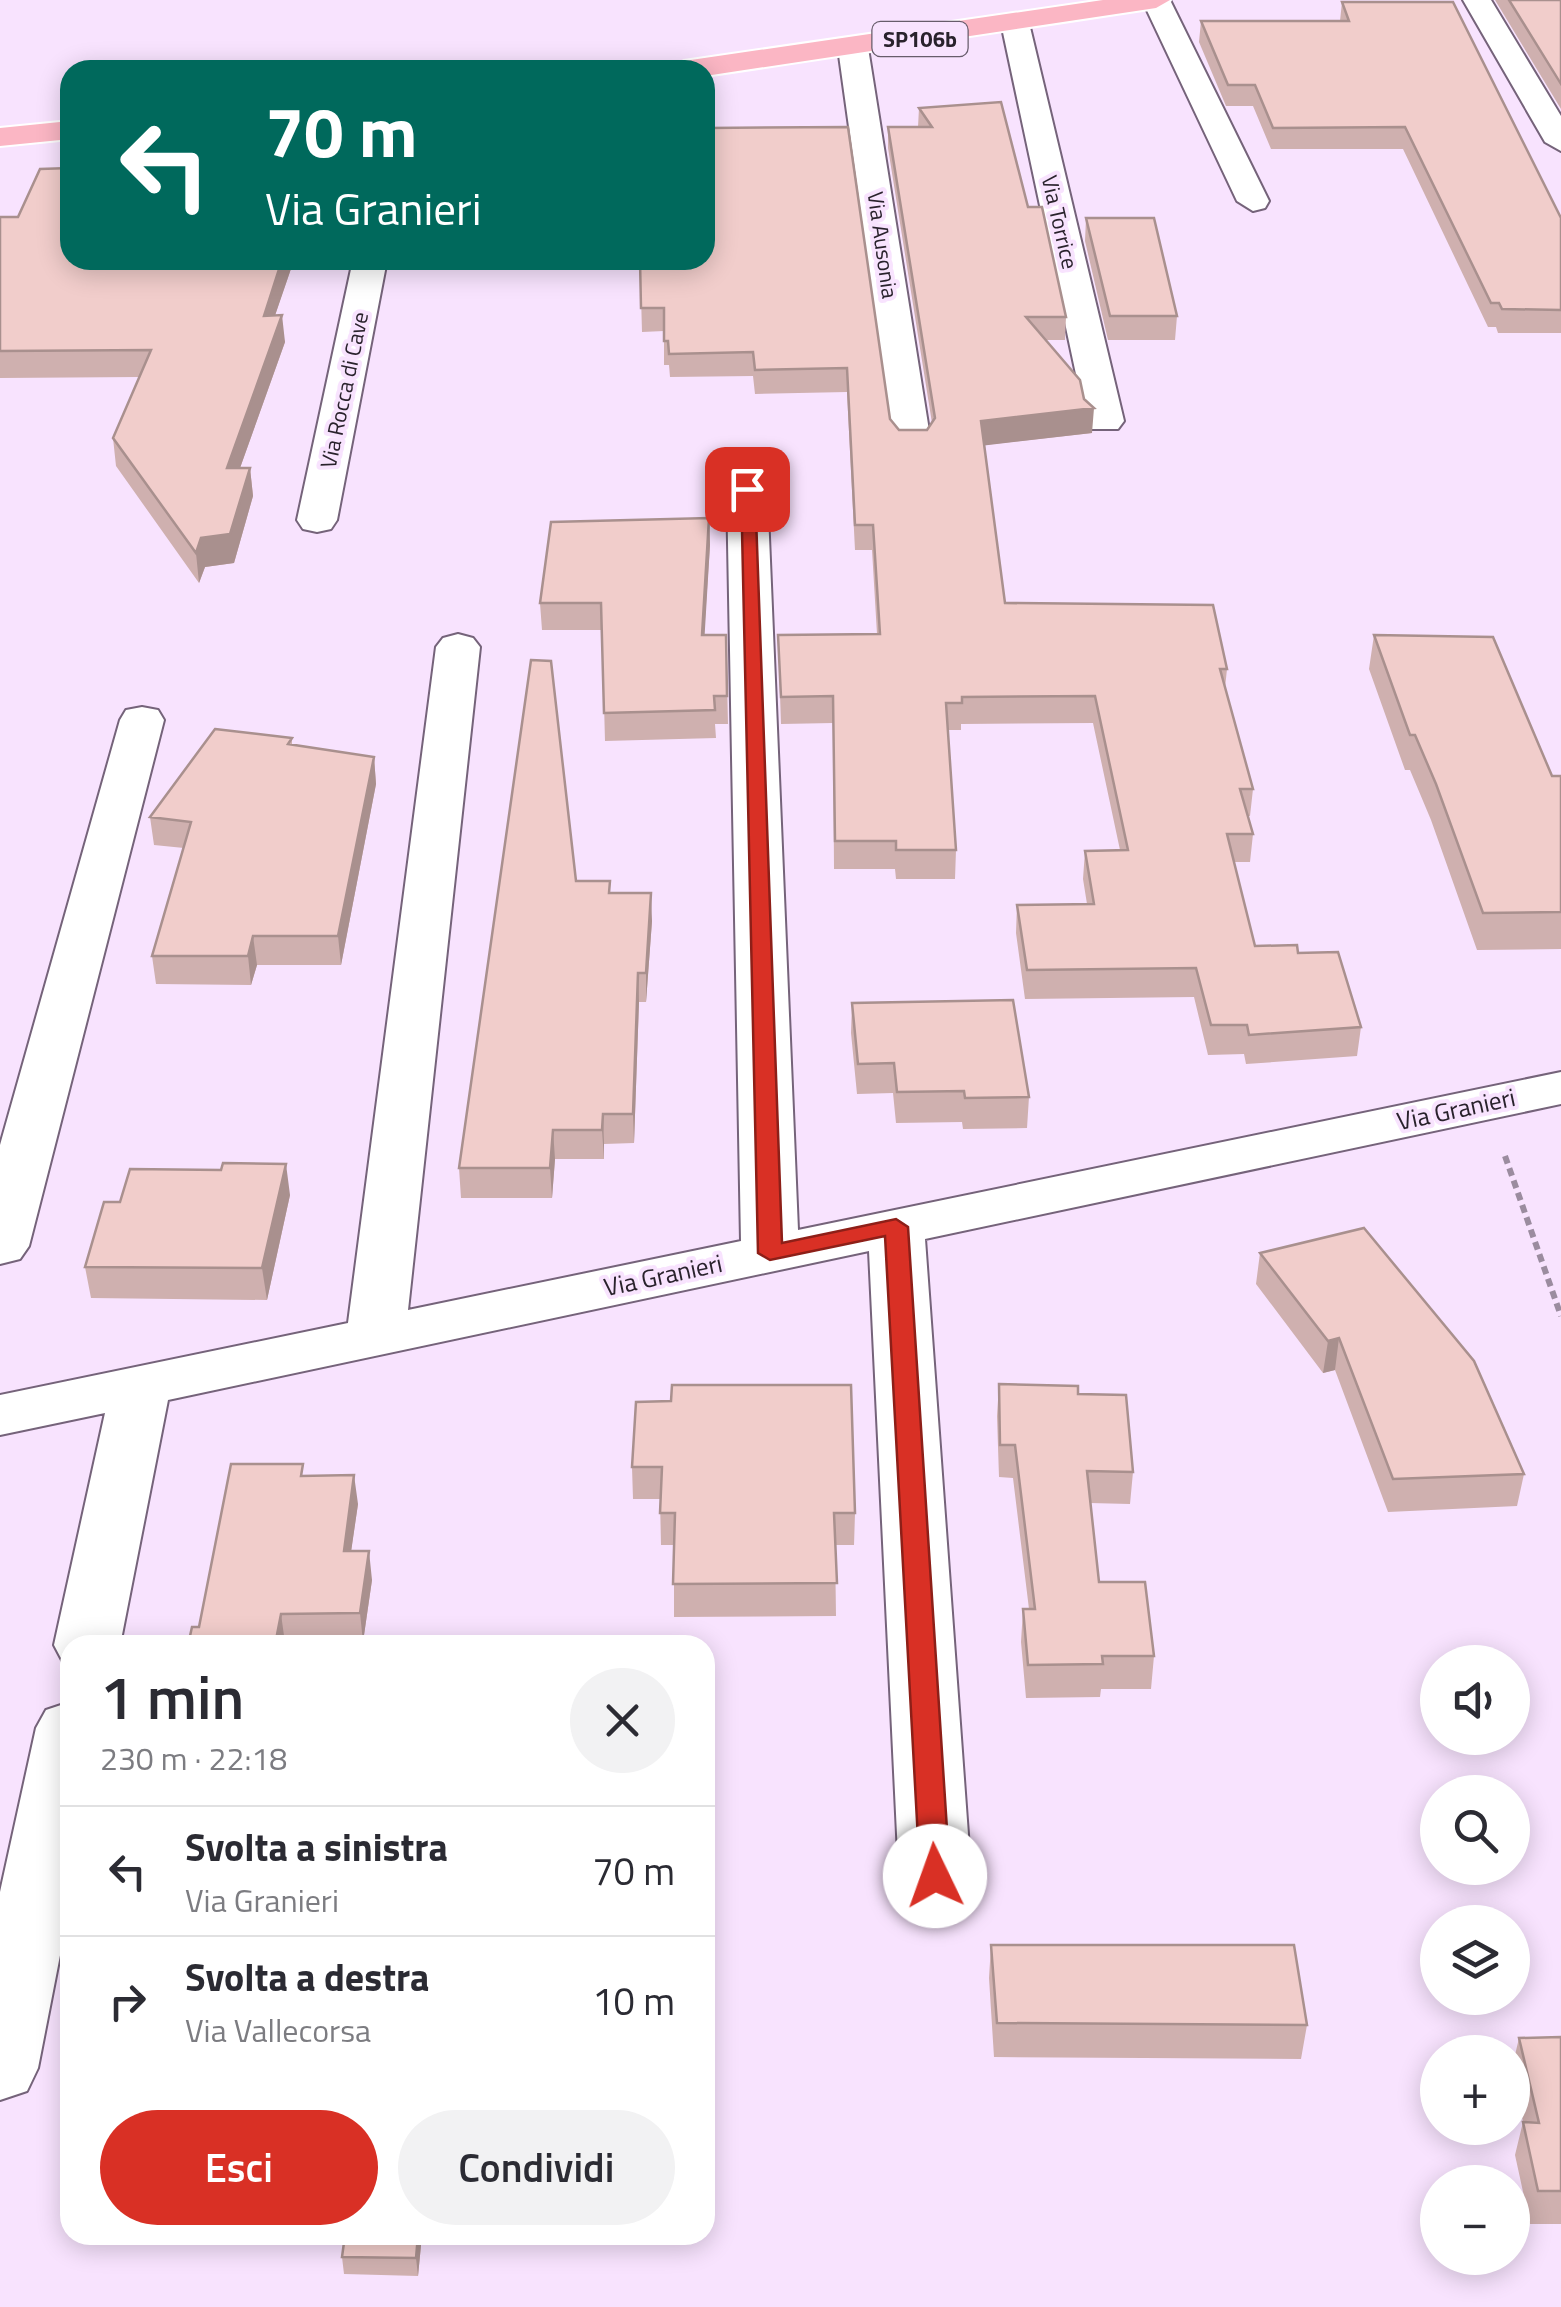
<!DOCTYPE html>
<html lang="it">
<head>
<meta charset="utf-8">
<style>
	:root { --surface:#fff; --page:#f2f2f3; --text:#2b2b33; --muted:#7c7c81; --line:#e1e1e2; --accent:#d93025 }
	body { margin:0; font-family:"Titillium Web",sans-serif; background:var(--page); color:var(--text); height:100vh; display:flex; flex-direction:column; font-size:38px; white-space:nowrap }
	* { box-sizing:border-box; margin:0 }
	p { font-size:32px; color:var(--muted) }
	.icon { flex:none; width:55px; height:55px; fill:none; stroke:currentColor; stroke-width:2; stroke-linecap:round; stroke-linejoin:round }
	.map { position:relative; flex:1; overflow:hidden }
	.sheet { position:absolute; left:60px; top:1635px; width:655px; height:610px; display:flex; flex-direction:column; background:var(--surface); border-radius:30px; box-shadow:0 5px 25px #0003 }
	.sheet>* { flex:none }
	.guide { position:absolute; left:60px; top:60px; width:655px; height:210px; border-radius:30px; box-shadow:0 5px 25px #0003; background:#00695c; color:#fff; overflow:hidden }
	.buttons { position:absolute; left:1420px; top:1645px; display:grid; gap:20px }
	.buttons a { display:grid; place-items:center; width:110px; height:110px; border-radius:50%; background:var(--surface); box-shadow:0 5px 25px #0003; font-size:50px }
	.pin { position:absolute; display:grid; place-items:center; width:85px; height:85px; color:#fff; margin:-42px; border-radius:20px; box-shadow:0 5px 15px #0006 }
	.me { position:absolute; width:110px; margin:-55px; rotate:357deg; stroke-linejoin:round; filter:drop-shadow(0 0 8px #0008) }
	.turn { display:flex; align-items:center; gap:35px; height:210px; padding:0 40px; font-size:45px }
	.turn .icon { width:130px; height:130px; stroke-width:2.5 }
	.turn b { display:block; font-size:70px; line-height:85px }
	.round { display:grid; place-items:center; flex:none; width:105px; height:105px; border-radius:52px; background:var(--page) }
	.overview { display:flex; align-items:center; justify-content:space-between; height:170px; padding:0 40px }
	h1 { font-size:60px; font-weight:600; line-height:75px }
	.cta { display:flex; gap:20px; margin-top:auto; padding:20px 40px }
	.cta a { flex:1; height:115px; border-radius:60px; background:var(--accent); color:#fff; font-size:40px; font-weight:600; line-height:115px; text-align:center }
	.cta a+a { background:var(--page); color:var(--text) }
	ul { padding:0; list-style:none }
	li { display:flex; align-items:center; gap:30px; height:130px; padding:0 40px; border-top:2px solid var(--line) }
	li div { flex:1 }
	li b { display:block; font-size:38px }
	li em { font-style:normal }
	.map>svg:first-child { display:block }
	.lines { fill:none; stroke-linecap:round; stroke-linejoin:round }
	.street-casing { stroke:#75637a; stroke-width:4 }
	.primary-casing { stroke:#fff; stroke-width:4 }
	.path { stroke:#9b8c9f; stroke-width:6; stroke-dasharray:8 5; stroke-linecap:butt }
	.street { fill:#fff; fill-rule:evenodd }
	.primary { fill:#fbb6c4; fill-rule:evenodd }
	.wall { fill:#cfb0af }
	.shaded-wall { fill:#a9908e }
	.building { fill:#f1cdcb; stroke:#a9908e; stroke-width:2.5 }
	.route { fill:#d93025; stroke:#8d1f18; stroke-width:2.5 }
	.labels { text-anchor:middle; stroke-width:8; stroke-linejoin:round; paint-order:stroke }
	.shield { fill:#f8e3fe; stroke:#675c6b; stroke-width:2.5 }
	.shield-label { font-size:22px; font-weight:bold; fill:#29222c }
	.far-street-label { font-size:22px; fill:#29222c; stroke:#f8e3fe }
	.street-label { font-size:25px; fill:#29222c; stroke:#f8e3fe }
</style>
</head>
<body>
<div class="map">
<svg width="1561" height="2307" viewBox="0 0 1561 2307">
	<rect width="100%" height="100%" fill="#f8e3fe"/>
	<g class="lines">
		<g class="street-casing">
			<path id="street" d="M 1142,0 L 1170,0 L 1269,201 L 1265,208 L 1253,211 L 1237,201 Z
				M 1463,0 L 1491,0 L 1561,116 L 1561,151 L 1545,142 Z
				M 1015,14 L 1029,23 L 1124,421 L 1118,429 L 1092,429 L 1086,421 L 1001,23 Z
				M 853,39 L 868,48 L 931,443 L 926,451 L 898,451 L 893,443 L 838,48 Z
				M 353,260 L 387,260 L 337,520 L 331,529 L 317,532 L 303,529 L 297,520 Z
				M 747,477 L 761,481 L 767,489 L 798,1230 L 1561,1072 L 1561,1104 L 925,1239 L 971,1876 L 960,1896 L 935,1904 L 910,1896 L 899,1876 L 869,1251 L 168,1400 L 120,1645 L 70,1645 L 70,1664 L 63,1662 L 54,1645 L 105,1413 L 0,1435 L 0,1395 L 348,1323 L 436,647 L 443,638 L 458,634 L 473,638 L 480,647 L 408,1310 L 741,1241 L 727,489 L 733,481 Z
				M 142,707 L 158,710 L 164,720 L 29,1246 L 20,1259 L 0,1264 L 0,1145 L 120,720 L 126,710 Z
				M 70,1702 L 70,1904 L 38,2068 L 27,2091 L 0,2100 L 0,1892 L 36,1728 L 46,1710 Z"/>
		</g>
		<g class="primary-casing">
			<path id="primary" d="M 1103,0 L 1170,0 L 1156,8 L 705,76 L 705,70 L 669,70 L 684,61 Z
				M 70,121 L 70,139 L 0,146 L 0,128 Z"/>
		</g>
		<path class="path" d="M 1505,1156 L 1561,1316"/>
		<use href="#street" class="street"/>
		<use href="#primary" class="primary"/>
	</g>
	<path class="wall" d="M 1495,0 L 1561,0 L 1561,109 Z
		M 1342,2 L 1561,218 L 1561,333 L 1498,333 L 1496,327 L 1488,327 L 1403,149 L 1271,149 L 1253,106 L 1226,106 L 1199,42 L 1201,21 L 1340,21 Z
		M 919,108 L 1028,207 L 1066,317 L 1065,340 L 1046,340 L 1092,433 L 984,445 L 1005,603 L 1227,669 L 1225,688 L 1253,789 L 1250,816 L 1248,816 L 1253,834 L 1250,862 L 1234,862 L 1255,946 L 1298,953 L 1361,1027 L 1357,1056 L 1246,1064 L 1244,1054 L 1208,1055 L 1194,997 L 1025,999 L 1016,933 L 1017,905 L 1087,904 L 1083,879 L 1085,851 L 1120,850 L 1093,723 L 961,724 L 961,730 L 948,730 L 956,850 L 955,879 L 896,879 L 895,869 L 834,869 L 833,723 L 781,724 L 778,635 L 877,634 L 872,550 L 855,550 L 847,392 L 755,394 L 753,376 L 670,377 L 669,365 L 664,365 L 664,331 L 642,332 L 640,260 L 708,128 L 890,419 L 899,430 L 927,430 L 932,423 L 888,148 L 888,127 L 918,127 Z
		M 0,217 L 70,260 L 294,260 L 275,315 L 285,342 L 240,468 L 250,468 L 253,496 L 234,563 L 205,567 L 199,583 L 116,466 L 113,438 L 139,377 L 0,378 Z
		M 1086,218 L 1177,316 L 1175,340 L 1108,340 L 1085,241 Z
		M 709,518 L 710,545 L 704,635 L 726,635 L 728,724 L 715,724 L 716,738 L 605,741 L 602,630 L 542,630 L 540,603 Z
		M 1374,635 L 1552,776 L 1561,776 L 1561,949 L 1477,950 L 1431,820 L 1410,770 L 1405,770 L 1369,669 Z
		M 292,738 L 292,744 L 374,757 L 376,784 L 341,965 L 257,965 L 251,985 L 156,984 L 152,956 L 184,848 L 154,845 L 150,817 Z
		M 576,881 L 611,893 L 652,921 L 646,1002 L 639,1002 L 634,1143 L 604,1144 L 604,1159 L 555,1159 L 552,1198 L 461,1198 L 459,1168 Z
		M 852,1003 L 1029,1097 L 1027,1128 L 963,1129 L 962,1122 L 896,1123 L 893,1093 L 857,1094 L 851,1033 Z
		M 221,1170 L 290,1195 L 267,1300 L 91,1298 L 85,1267 L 120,1202 Z
		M 1260,1253 L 1524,1474 L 1517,1506 L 1388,1512 L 1335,1370 L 1323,1373 L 1256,1284 Z
		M 999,1384 L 1078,1394 L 1133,1472 L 1130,1504 L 1090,1503 L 1099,1582 L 1154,1656 L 1151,1689 L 1101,1689 L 1100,1697 L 1026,1698 L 1021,1642 L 1023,1609 L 1029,1609 L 1013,1478 L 999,1477 L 997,1416 Z
		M 636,1402 L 855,1513 L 854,1545 L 835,1545 L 836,1616 L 674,1617 L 674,1545 L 661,1545 L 660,1499 L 633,1499 L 632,1467 Z
		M 305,1476 L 358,1504 L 351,1551 L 372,1580 L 363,1642 L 285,1643 L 199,1627 Z
		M 991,1945 L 1307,2025 L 1301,2059 L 994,2057 L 989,1978 Z
		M 1561,2037 L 1561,2224 L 1530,2224 L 1515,2155 L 1523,2122 L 1512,2068 L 1519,2038 Z
		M 345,2235 L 422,2235 L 418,2276 L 344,2274 L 342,2257 Z"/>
	<path class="shaded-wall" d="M 282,260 L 294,260 L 266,342 L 264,316 Z
		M 282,315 L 285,342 L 230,496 L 227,468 Z
		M 1094,408 L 1092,433 L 980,446 L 981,421 Z
		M 250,468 L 253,496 L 234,563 L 205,567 L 199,583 L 196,553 L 201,538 Z
		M 709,518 L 710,545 L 703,662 L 702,635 Z
		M 374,757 L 376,784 L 341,965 L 338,936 Z
		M 651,893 L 652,921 L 646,1002 L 646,973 Z
		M 253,936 L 257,965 L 251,985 L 248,956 Z
		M 638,973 L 639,1002 L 634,1143 L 633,1114 Z
		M 603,1114 L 604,1144 L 604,1159 L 602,1130 Z
		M 553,1130 L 555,1159 L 552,1198 L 550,1168 Z
		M 286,1164 L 290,1195 L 267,1300 L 262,1268 Z
		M 1339,1338 L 1335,1370 L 1323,1373 L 1328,1341 Z
		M 354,1475 L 358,1504 L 347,1580 L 344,1551 Z
		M 369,1551 L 372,1580 L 363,1642 L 360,1613 Z
		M 281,1614 L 285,1643 L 285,1645 L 275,1645 Z
		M 418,2235 L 422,2235 L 418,2276 L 416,2258 Z"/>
	<path class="building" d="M 1509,0 L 1561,0 L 1561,84 Z
		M 1342,2 L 1453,2 L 1561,218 L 1561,310 L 1502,309 L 1499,303 L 1491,303 L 1405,127 L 1273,128 L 1255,85 L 1228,85 L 1201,21 L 1349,21 Z
		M 1001,102 L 1028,207 L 1042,207 L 1066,317 L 1026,317 L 1080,380 L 1084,399 L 1094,408 L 981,421 L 1005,603 L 1213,605 L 1227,669 L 1220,669 L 1253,789 L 1240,789 L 1253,834 L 1227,834 L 1255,946 L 1297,945 L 1298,953 L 1338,952 L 1361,1027 L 1249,1035 L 1247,1025 L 1211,1025 L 1196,968 L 1027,970 L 1017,905 L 1094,904 L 1085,851 L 1128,850 L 1095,696 L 962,697 L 962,703 L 946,703 L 956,850 L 896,850 L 896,841 L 835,841 L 833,696 L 781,697 L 778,635 L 880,634 L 873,525 L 855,525 L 847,368 L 755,370 L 753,352 L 669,354 L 668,341 L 664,341 L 664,308 L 641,308 L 640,260 L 705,260 L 705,113 L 708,128 L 848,127 L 890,419 L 899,430 L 927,430 L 935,418 L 888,127 L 932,127 L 919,108 Z
		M 70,168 L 70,260 L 282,260 L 264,316 L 282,315 L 227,468 L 250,468 L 230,534 L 201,538 L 196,553 L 113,438 L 151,350 L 0,351 L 0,217 L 18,217 L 40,169 Z
		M 1086,218 L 1154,218 L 1177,316 L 1110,316 Z
		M 709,518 L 702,635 L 726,635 L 727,696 L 714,696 L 715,710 L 604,713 L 601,603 L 540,603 L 551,522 Z
		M 1374,635 L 1493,637 L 1552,776 L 1561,776 L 1561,912 L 1483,913 L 1436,784 L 1415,735 L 1410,735 Z
		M 531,660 L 551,661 L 576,881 L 610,881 L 609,893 L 651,893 L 646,973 L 638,973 L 633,1114 L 603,1114 L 602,1130 L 553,1130 L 550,1168 L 459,1168 Z
		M 215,729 L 292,738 L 288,744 L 374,757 L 338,936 L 253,936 L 248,956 L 152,956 L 191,822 L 150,817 Z
		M 1013,1000 L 1029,1097 L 965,1098 L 964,1091 L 897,1092 L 894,1063 L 858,1064 L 852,1003 Z
		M 223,1163 L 286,1164 L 262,1268 L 85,1267 L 104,1202 L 120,1202 L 130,1169 L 221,1170 Z
		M 1364,1228 L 1474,1361 L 1524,1474 L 1393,1479 L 1339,1338 L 1328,1341 L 1260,1253 Z
		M 999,1384 L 1078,1386 L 1078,1394 L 1126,1395 L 1133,1472 L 1087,1471 L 1099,1582 L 1145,1582 L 1154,1656 L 1102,1656 L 1103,1664 L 1028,1665 L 1023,1609 L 1035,1609 L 1015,1445 L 1000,1445 Z
		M 672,1385 L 851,1385 L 855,1513 L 834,1513 L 837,1583 L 673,1584 L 675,1513 L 660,1513 L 662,1467 L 632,1467 L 636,1402 L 671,1401 Z
		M 231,1464 L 303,1464 L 301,1476 L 354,1475 L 344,1551 L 369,1551 L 360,1613 L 281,1614 L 275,1645 L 188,1645 L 192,1627 L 199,1627 Z
		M 991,1945 L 1294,1945 L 1307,2025 L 997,2023 Z
		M 1561,2037 L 1561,2191 L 1538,2191 L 1523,2122 L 1539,2123 L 1519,2038 Z
		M 345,2235 L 418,2235 L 416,2258 L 342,2257 Z"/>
	<path class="route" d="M 741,485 L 755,489 L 782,1243 L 896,1219 L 908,1227 L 950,1876 L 946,1884 L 924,1884 L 920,1876 L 885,1236 L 770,1260 L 758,1253 Z"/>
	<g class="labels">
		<rect class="shield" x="872.5" y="22" width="95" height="34" rx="8"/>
		<g class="shield-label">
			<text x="920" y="47">SP106b</text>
		</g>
		<g class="far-street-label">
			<text transform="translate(1060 222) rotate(77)" y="8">Via Torrice</text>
			<text transform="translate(883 245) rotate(82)" y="8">Via Ausonia</text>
			<text transform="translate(344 390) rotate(-78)" y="8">Via Rocca di Cave</text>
		</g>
		<g class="street-label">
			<text transform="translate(1456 1109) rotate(-12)" y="9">Via Granieri</text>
			<text transform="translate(663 1275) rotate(-12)" y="9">Via Granieri</text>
		</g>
	</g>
</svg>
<div class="buttons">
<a><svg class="icon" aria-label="sound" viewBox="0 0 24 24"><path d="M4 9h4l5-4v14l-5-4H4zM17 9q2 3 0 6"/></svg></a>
<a><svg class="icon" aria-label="search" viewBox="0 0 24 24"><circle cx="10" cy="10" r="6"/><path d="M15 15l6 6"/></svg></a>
<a><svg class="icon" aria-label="layers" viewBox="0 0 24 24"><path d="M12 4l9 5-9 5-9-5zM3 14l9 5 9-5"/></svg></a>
<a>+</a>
<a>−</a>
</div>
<div class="pin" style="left:747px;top:489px;background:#d93025"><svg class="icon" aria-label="arrive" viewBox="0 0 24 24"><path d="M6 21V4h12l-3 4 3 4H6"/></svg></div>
<svg class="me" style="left:935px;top:1876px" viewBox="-20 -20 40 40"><circle r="19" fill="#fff"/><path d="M0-13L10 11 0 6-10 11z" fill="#d93025"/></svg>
<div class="guide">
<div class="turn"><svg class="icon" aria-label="left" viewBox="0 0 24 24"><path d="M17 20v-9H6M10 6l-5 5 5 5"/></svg><div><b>70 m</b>Via Granieri</div></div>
</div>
<section class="sheet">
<div class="overview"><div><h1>1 min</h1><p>230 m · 22:18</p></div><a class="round"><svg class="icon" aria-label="close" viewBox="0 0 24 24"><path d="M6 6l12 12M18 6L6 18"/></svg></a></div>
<ul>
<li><svg class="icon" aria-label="left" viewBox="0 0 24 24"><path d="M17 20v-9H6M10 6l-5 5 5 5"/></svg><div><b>Svolta a sinistra</b><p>Via Granieri</p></div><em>70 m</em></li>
<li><svg class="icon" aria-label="right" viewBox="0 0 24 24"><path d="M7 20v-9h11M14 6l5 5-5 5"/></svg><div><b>Svolta a destra</b><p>Via Vallecorsa</p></div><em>10 m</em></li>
</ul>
<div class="cta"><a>Esci</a><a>Condividi</a></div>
</section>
</div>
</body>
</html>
